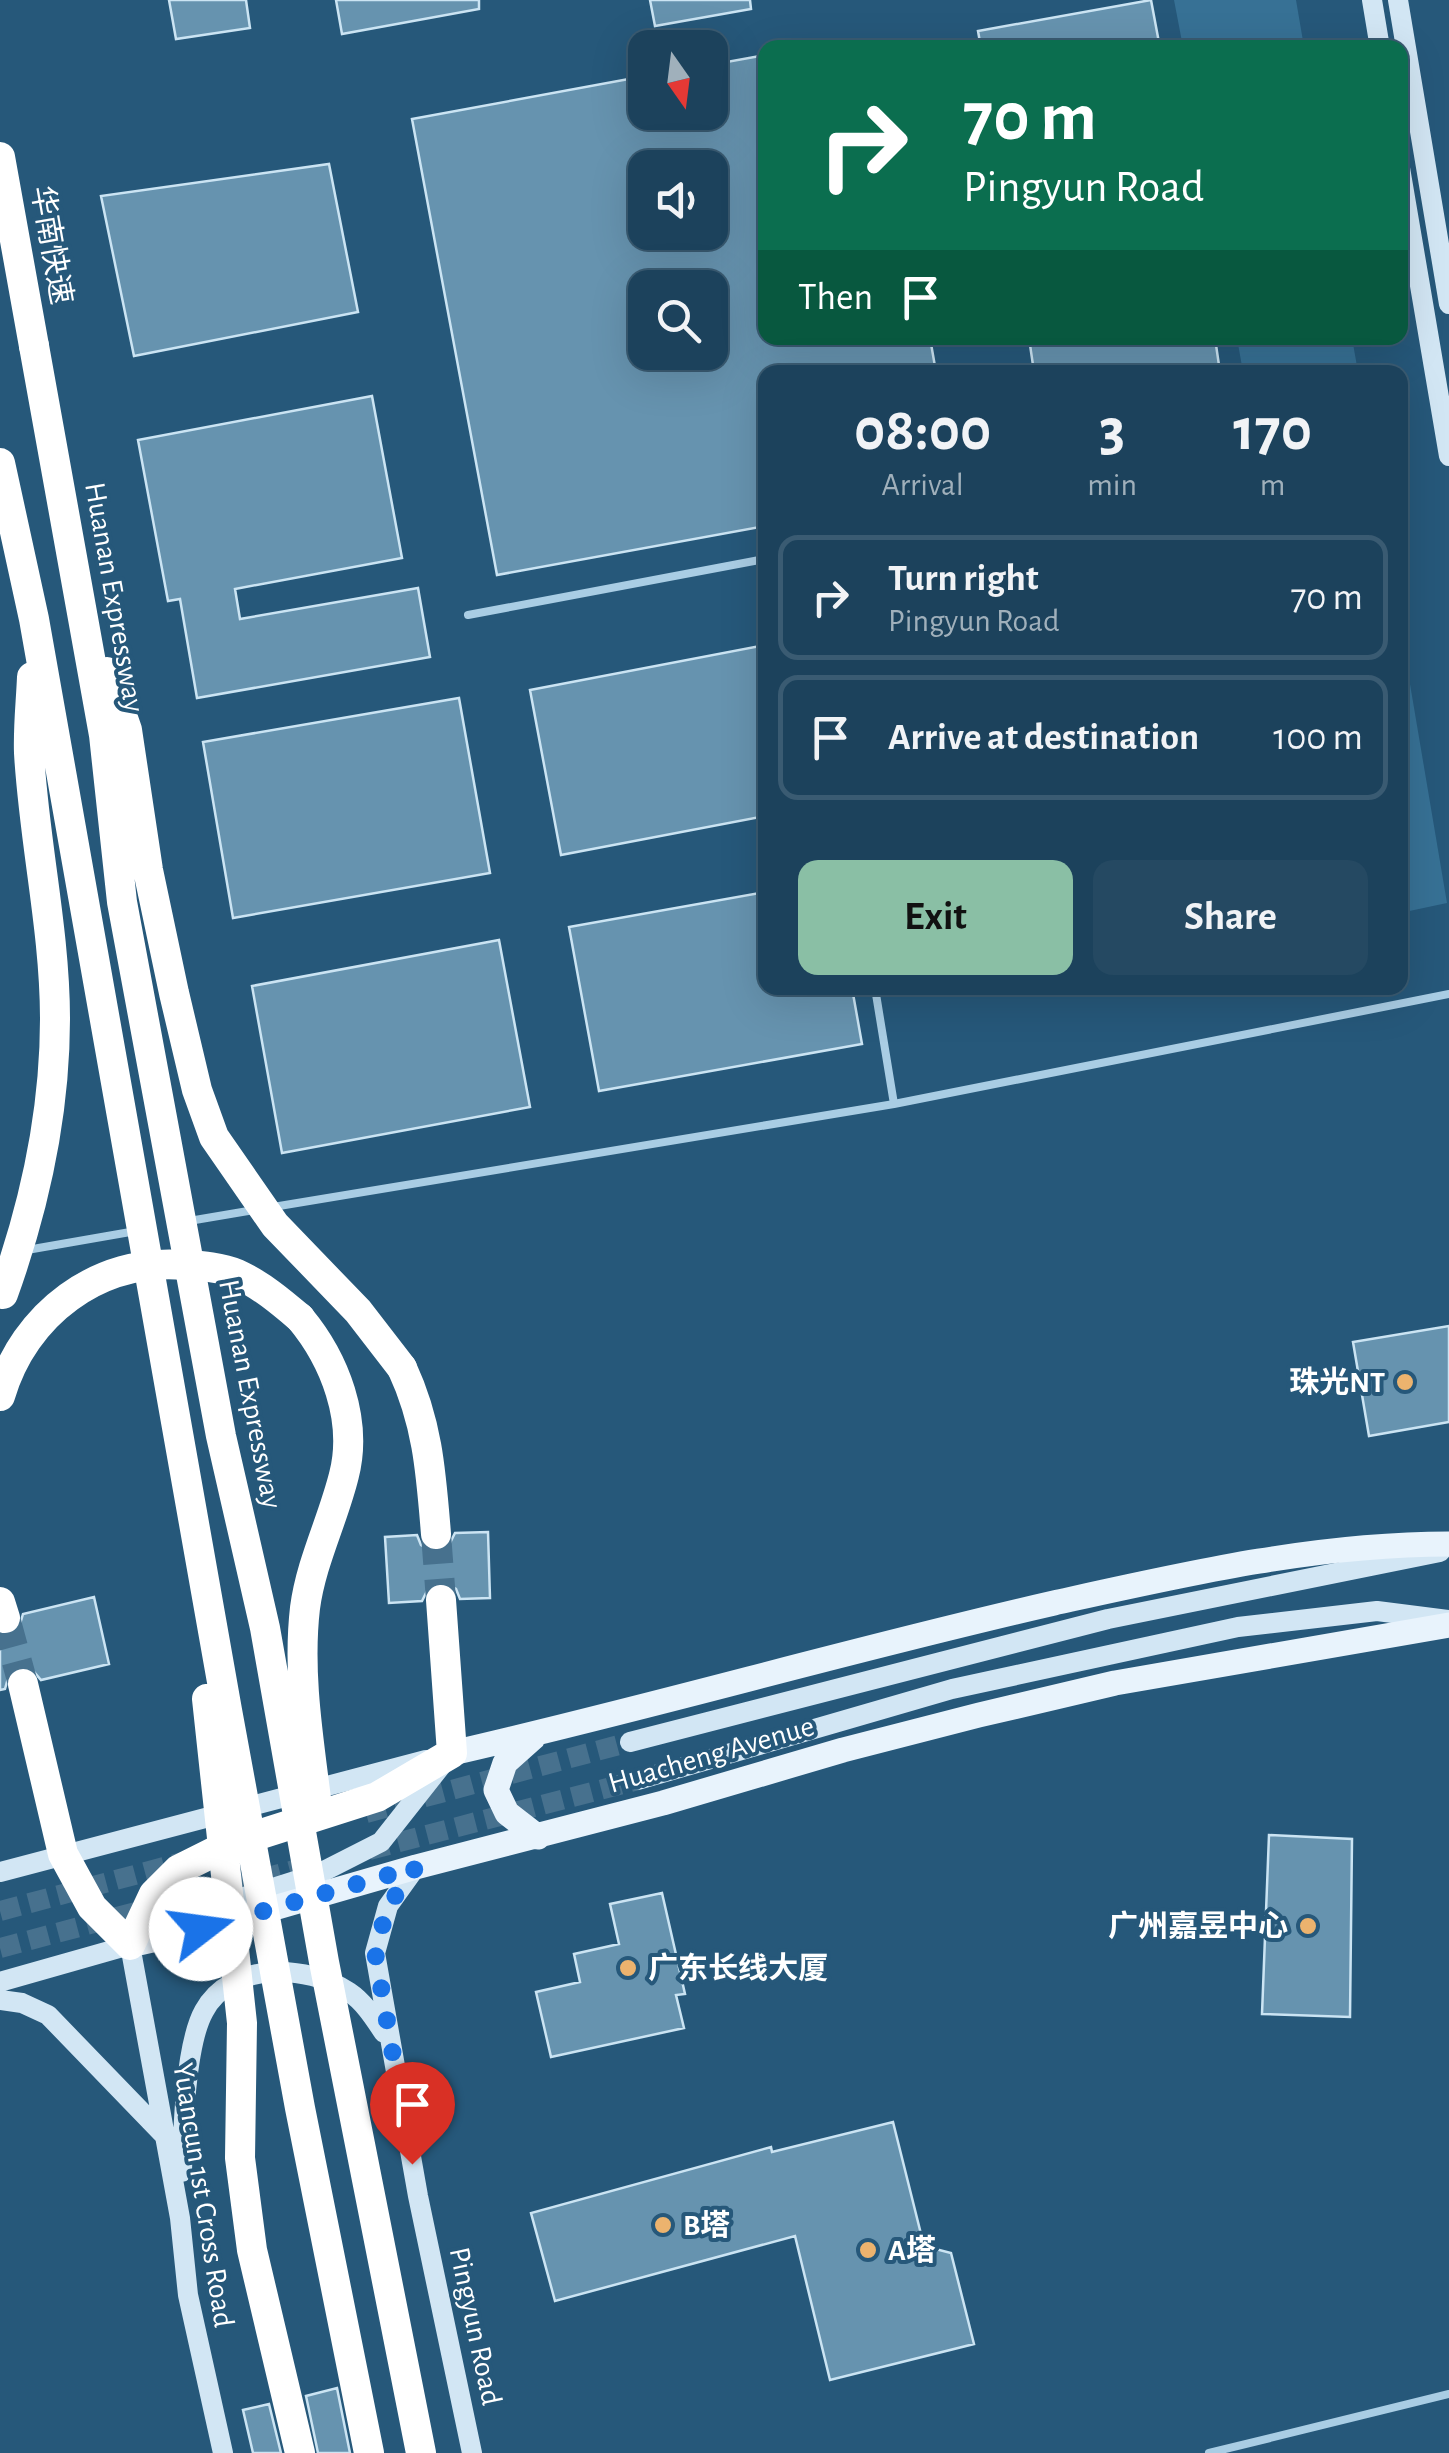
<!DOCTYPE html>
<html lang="en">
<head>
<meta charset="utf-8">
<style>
	:root { --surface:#1c425c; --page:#254962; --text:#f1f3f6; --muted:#a0b0bb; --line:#3a5b72; --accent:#8abfa5 }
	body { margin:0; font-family:"Alegreya Sans","Noto Sans SC",sans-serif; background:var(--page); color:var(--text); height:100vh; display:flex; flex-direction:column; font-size:38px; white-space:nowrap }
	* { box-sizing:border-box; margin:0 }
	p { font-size:32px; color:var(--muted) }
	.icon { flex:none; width:55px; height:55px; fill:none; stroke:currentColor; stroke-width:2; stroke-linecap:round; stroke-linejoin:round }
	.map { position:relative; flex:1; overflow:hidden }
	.drawer { position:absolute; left:758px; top:365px; width:650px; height:630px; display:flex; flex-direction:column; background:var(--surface); border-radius:20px; box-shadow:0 10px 40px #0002,0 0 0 2px var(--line) }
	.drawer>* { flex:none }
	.hud { position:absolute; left:758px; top:40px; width:650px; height:305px; border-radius:20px; box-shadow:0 10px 40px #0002,0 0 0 2px var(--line); background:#0b6e4f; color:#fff; overflow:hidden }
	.needle { width:65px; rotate:166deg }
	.fabs { position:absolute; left:628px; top:30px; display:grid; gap:20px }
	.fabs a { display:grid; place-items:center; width:100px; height:100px; border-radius:20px; background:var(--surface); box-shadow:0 10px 40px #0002,0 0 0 2px var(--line); font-size:50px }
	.pin { position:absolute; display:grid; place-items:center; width:85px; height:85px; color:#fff; margin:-102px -42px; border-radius:50% 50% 50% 0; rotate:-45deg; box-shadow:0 0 10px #0007 }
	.pin .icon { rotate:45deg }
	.me { position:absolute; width:110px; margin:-55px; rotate:75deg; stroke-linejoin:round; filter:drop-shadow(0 0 8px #0008) }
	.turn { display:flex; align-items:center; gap:35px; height:210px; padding:0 40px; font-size:45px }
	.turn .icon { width:130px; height:130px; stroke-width:2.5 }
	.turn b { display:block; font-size:70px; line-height:85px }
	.then { display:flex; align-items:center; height:95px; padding:0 40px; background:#0003; gap:20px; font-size:38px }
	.eta { display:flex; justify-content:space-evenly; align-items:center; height:170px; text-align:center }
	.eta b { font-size:60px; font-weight:700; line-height:70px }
	.action { display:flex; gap:20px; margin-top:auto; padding:20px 40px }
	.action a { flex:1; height:115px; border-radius:20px; background:var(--accent); color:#111; font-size:40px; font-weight:700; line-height:115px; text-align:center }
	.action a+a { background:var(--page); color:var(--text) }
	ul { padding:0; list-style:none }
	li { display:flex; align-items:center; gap:30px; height:125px; margin:0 20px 15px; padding:0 20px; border:5px solid var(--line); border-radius:20px }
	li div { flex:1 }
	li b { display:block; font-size:38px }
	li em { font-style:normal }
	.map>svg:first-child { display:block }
	.green { fill:#377195 }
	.building { fill:#6693af; stroke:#cbe4f3; stroke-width:2.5; fill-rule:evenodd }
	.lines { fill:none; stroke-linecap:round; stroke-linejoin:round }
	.secondary-tunnel { stroke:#47718e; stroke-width:20; stroke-dasharray:20 10; stroke-linecap:butt }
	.highway-tunnel { stroke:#47718e; stroke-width:30; stroke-dasharray:30 15; stroke-linecap:butt }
	.lane { stroke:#a9cde4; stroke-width:8 }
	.secondary { stroke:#d2e6f4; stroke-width:20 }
	.primary { stroke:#e8f3fc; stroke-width:25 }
	.highway { stroke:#fff; stroke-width:30 }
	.highway-bridge { stroke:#fff; stroke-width:30 }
	.route { stroke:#1a73e8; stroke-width:18; stroke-dasharray:0 32.4 }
	.poi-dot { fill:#ecb36e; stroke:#26587a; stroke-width:4 }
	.labels { text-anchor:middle; stroke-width:8; stroke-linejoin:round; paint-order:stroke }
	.street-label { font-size:30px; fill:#fff; stroke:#26587a }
	.poi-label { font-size:30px; font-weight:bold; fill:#fff; stroke:#26587a; text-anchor:start }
</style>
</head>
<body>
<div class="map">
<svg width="1449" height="2453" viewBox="0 0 1449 2453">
	<rect width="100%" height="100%" fill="#26587a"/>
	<path class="green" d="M 1174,0 L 1296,0 L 1304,47 L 1183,47 Z
		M 1237,338 L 1352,338 L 1358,372 L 1243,372 Z
		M 1400,625 L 1447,903 L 1400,913 Z"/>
	<path class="building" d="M 169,0 L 246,0 L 250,28 L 176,39 Z
		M 336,0 L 479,0 L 479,9 L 342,34 Z
		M 650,0 L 750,0 L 751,9 L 655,26 Z
		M 1151,0 L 1160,48 L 981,48 L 978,31 Z
		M 765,55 L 765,338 L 930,338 L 936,372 L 765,372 L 765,526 L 497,575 L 412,119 L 645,76 L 645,112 L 710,112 L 710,65 ZM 645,168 L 710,168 L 710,232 L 645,232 ZM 645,288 L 710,288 L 710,352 L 645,352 Z
		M 329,164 L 358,312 L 134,356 L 101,196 Z
		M 1029,338 L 1215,338 L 1220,372 L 1034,372 Z
		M 372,396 L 402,558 L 235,589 L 240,619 L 418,588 L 430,657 L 197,698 L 180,599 L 168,601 L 138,440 Z
		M 765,645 L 765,816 L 561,855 L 530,690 Z
		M 459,698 L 490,873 L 233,918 L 203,742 Z
		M 765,892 L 765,988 L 852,988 L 862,1044 L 599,1091 L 569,927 Z
		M 499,940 L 530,1107 L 282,1153 L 252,986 Z
		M 1449,1326 L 1449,1422 L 1369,1436 L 1353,1342 Z
		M 488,1532 L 490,1598 L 460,1599 L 456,1589 L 441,1581 L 430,1585 L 422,1601 L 389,1603 L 385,1537 L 417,1535 L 421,1545 L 437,1553 L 447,1549 L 455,1533 Z
		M 94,1597 L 109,1664 L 41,1680 L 29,1666 L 18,1666 L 10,1671 L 5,1689 L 0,1690 L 0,1636 L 18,1631 L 23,1614 Z
		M 1269,1835 L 1352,1839 L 1350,2017 L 1262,2014 Z
		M 662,1893 L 685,1994 L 676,1995 L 684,2028 L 551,2057 L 536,1992 L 580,1982 L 574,1954 L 619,1944 L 610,1904 Z
		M 893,2122 L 924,2246 L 951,2253 L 974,2344 L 830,2380 L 795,2236 L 555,2301 L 531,2213 L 771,2147 L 772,2152 Z
		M 337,2388 L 350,2453 L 318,2453 L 306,2396 Z
		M 269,2404 L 281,2453 L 253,2453 L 243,2410 Z"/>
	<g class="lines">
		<path class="secondary-tunnel" d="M 366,1813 L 630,1742
			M 369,1850 L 638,1780
			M 0,1911 L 183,1862
			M 0,1948 L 317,1864"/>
		<path class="highway-tunnel" d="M 436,1534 L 441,1600
			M 5,1618 L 23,1684"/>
		<path class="lane" d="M 468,615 L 765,559
			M 875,988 L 894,1104
			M 273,1207 L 894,1104 L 1449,994
			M 189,1221 L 254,1210
			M 27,1250 L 136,1231
			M 1209,2453 L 1449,2394"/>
		<path class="secondary" d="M 1372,0 L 1380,48
			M 1398,0 L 1449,304
			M 1400,168 L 1449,456
			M 630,1742 L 1108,1619 L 1440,1552
			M 638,1780 L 952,1689 L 1238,1627 L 1377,1611 L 1449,1620
			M 416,1867 L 388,1906 L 375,1953 L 418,2196 L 472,2453
			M 0,1872 L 426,1760
			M 130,1945 L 180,2218 L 188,2295 L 223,2453
			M 0,1982 L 130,1945 L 165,1922 L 320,1873 L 381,1842 L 441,1766
			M 0,2000 L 22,2003 L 48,2015 L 164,2135
			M 182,2172 C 183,2131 185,2045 204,2011 C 231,1961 307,1964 349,1992 C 364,2002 374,2018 384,2033"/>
		<path class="primary" d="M 533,1738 L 505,1763 L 496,1790 L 507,1813 L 538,1837
			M 452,1753 C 653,1707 852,1649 1054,1603 C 1185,1574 1314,1544 1449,1544
			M 130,1945 L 201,1929 L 416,1867 L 663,1803 L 843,1750 L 979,1715 L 1115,1683 L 1449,1625"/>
		<path class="highway" d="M 0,157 L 34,346
			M 402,1368 C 428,1424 431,1473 436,1534
			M 0,1396 C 24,1314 98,1258 184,1265 C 202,1266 221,1267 237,1274 C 261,1285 280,1301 300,1318
			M 0,1602 L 5,1618
			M 23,1684 L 63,1854 L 92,1907 L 130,1945 L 154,1894 L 178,1870 L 230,1844 L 377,1797 L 452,1753 L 441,1600"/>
		<path class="highway-bridge" d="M 34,346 L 104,735 L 122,902 L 221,1436 L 265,1628 L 324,1962 L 421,2453
			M 0,463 L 34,619 L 227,1710 L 300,2108 L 369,2453
			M 107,672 L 127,730 L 148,870 L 174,993 L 197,1090 L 214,1137 L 275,1225 L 358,1311 L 402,1368
			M 3,1294 C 35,1205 55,1114 55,1019 C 55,930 34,842 29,753 C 28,728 31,702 32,677
			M 300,1318 C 335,1360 358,1420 344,1475 C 333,1520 311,1562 305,1608 C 297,1677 310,1747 318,1815
			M 207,1699 L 242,2023 L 240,2158 L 252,2250 L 300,2453"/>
	</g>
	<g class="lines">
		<path class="route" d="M 201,1929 L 416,1867 L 388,1906 L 375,1952 L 412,2164"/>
	</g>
	<g class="poi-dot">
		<circle cx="1405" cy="1382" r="10"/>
		<circle cx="1308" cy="1926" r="10"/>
		<circle cx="628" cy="1968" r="10"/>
		<circle cx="663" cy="2225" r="10"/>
		<circle cx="868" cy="2250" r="10"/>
	</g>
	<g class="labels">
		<g class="street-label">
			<text transform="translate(52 245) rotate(80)" y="10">华南快速</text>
			<text transform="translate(115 597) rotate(80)" y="10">Huanan Expressway</text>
			<text transform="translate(251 1394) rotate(79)" y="10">Huanan Expressway</text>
			<text transform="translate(711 1754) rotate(-16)" y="10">Huacheng Avenue</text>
			<text transform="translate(204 2195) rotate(81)" y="10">Yuancun 1st Cross Road</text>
			<text transform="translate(476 2326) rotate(78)" y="10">Pingyun Road</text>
		</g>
		<g class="poi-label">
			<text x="1385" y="1392" text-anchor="end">珠光NT</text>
			<text x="1288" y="1936" text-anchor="end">广州嘉昱中心</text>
			<text x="648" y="1978">广东长线大厦</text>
			<text x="683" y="2235">B塔</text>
			<text x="888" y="2260">A塔</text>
		</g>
	</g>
</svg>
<div class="fabs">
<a><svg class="needle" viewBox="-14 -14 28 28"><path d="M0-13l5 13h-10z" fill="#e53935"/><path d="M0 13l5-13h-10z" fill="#a0b0bb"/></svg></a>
<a><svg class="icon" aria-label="sound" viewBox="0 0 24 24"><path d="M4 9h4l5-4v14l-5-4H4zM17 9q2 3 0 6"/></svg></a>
<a><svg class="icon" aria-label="search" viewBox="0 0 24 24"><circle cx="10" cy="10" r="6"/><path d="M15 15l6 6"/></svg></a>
</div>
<div class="pin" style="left:412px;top:2164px;background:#d93025"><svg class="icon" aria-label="arrive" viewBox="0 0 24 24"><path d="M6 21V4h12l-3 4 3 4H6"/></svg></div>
<svg class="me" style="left:201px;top:1929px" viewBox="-20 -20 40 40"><circle r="19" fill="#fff"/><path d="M0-13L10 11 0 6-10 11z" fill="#1a73e8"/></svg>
<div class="hud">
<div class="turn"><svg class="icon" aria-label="right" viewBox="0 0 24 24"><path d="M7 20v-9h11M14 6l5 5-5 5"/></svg><div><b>70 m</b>Pingyun Road</div></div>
<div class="then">Then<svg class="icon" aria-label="arrive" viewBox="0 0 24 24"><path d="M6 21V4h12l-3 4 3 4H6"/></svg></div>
</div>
<section class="drawer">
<div class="eta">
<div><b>08:00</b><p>Arrival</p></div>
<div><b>3</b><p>min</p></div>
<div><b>170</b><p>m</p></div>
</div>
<ul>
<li><svg class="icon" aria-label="right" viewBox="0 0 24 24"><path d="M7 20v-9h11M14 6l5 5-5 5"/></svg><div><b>Turn right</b><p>Pingyun Road</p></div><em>70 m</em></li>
<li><svg class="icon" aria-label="arrive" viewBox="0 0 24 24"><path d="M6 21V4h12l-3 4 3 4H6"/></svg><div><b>Arrive at destination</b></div><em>100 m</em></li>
</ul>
<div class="action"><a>Exit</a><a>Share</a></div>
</section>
</div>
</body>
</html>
